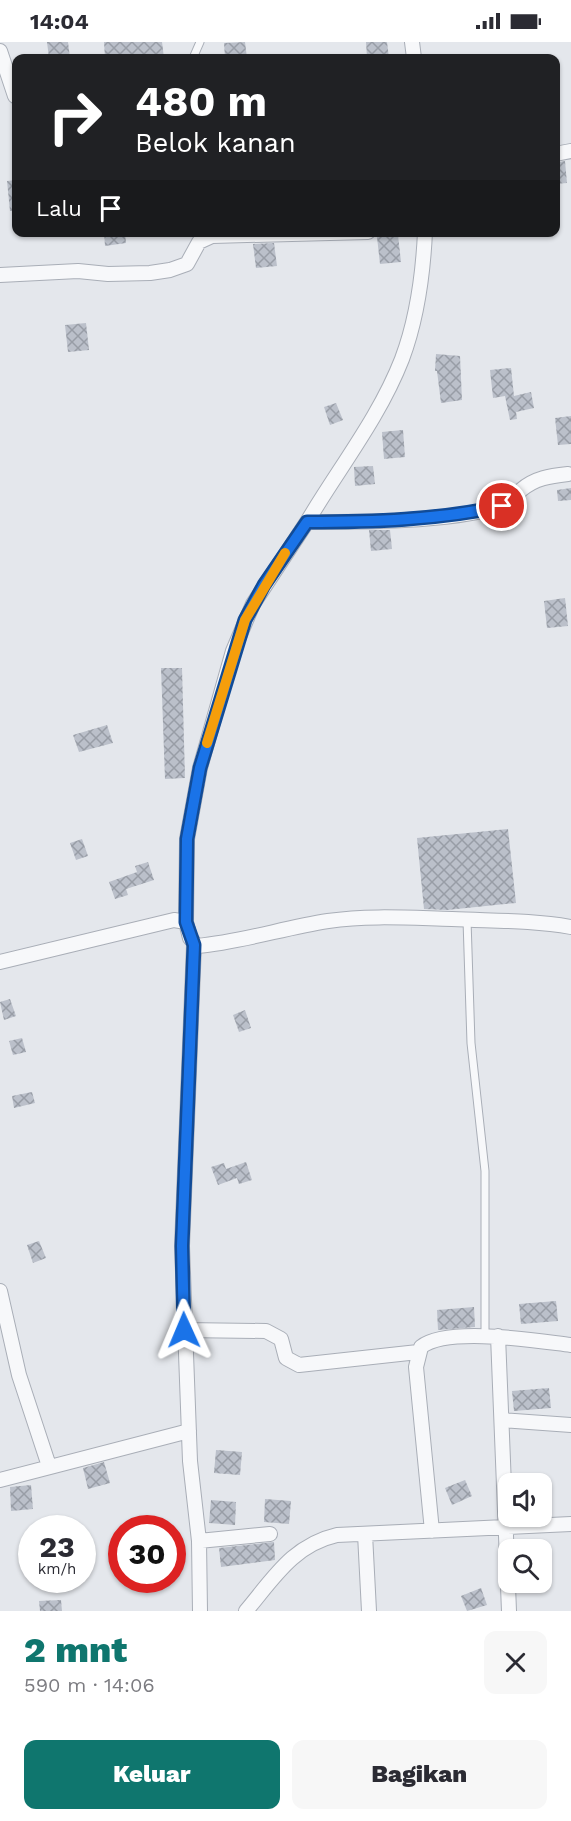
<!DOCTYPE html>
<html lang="id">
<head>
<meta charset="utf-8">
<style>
	:root { --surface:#fff; --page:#f7f7f7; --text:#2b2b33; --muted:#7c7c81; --accent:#0f766e }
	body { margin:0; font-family:"Work Sans",sans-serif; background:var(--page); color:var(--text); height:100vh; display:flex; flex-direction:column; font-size:22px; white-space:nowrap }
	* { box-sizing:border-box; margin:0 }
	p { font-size:20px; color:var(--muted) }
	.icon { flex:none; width:33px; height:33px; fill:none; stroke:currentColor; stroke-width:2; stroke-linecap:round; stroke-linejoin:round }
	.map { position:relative; height:1569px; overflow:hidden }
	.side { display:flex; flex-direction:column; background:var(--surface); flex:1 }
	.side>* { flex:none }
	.banner { position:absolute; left:12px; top:12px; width:548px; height:183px; border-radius:12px; box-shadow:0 2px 4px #0004; background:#202124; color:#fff; overflow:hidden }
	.tools { position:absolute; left:498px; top:1431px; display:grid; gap:12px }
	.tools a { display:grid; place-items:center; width:54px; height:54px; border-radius:12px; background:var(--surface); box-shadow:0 2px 4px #0004; font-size:30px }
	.speed { position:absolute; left:18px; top:1473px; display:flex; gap:12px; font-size:30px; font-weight:700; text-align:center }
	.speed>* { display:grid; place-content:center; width:78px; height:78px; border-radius:50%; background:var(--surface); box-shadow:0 2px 4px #0004; line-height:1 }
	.speed small { font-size:15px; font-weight:400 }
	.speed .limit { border:9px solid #d22; background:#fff; color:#111 }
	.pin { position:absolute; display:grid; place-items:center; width:51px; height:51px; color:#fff; margin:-26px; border:3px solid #fff; border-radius:50%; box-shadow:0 2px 6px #0007 }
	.me { position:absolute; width:66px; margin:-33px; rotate:359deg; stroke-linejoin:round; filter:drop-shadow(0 0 4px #0008) }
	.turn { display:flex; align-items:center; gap:21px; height:126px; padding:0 24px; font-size:27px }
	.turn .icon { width:78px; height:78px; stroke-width:2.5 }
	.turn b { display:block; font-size:42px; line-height:51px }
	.then { display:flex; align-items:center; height:57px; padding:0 24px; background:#0003; gap:12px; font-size:22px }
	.round { display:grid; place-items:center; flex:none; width:63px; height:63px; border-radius:12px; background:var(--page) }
	.overview { display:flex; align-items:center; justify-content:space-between; height:102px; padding:0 24px }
	h1 { font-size:36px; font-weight:800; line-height:45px; color:var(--accent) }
	.action { display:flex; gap:12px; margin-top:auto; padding:12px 24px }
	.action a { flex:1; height:69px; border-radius:12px; background:var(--accent); color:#fff; font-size:24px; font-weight:800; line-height:69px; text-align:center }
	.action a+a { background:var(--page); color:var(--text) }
	.status { display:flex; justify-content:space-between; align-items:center; height:42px; padding:0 30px; background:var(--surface); direction:ltr }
	.status svg { height:16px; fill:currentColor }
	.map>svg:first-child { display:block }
	.building { fill:url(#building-cross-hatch) }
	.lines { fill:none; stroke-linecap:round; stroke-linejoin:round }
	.lane-casing { stroke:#a9aeb7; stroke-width:9 }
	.street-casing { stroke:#a9aeb7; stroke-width:16 }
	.lane { stroke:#f7f8fa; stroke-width:7 }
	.street { stroke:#f7f8fa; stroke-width:14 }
	.route-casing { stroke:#114b97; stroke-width:15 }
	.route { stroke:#1a73e8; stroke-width:10 }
	.slow { stroke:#f59e0b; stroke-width:10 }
</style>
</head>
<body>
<div class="status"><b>14:04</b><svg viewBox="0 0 49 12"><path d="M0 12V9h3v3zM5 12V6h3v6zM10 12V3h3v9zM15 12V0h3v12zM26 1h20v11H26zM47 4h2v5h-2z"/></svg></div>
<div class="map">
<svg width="571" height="1569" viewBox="0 0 571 1569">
	<defs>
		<pattern id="building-cross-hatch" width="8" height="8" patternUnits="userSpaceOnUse" patternTransform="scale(1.5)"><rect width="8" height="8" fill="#bbc0ca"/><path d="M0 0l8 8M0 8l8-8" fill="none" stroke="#989da6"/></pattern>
	</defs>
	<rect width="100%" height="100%" fill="#e4e7ec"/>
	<path class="building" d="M 47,0 L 68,0 L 70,16 L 49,16 Z
		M 104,0 L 162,0 L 164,16 L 105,16 Z
		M 245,0 L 247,16 L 225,16 L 224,1 Z
		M 366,0 L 387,0 L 389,16 L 367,16 Z
		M 565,119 L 567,141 L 555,142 L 555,121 Z
		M 16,138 L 16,168 L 10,169 L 7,139 Z
		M 104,190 L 125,190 L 126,201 L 105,204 Z
		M 398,193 L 401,220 L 380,222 L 377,195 Z
		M 274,201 L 277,224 L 256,226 L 253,202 Z
		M 86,281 L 89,308 L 68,310 L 65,283 Z
		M 436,312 L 460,314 L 462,358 L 441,361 L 437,329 L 435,329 Z
		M 511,326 L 514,354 L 531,350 L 534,366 L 516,370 L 517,377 L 510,378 L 505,354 L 493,356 L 490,328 Z
		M 336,361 L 343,378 L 330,383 L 324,365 Z
		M 571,374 L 571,402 L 558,403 L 555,376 Z
		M 403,388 L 405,415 L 384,417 L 382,390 Z
		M 373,424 L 375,442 L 355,444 L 354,425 Z
		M 571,446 L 571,458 L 558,459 L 557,448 Z
		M 369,488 L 390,488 L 392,507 L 371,509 Z
		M 565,556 L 568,584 L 547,586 L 544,559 Z
		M 161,626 L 182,626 L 185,736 L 165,737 Z
		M 107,683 L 113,701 L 79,710 L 73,693 Z
		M 508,787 L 516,861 L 447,868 L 424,867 L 417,796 Z
		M 82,797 L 88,814 L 76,818 L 70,801 Z
		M 148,820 L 154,838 L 126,847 L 128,853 L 115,857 L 109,840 L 137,830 L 135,824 Z
		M 10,957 L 16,974 L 4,978 L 0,960 Z
		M 245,968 L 251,986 L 239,990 L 233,973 Z
		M 22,996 L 26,1010 L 13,1013 L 9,999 Z
		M 32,1050 L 35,1061 L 14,1066 L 12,1054 Z
		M 246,1120 L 252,1138 L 239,1142 L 237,1136 L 218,1143 L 211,1125 L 224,1121 L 226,1127 Z
		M 39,1199 L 46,1216 L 33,1221 L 27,1203 Z
		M 556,1259 L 558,1279 L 521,1282 L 519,1262 Z
		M 474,1265 L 475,1285 L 438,1288 L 437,1268 Z
		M 549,1346 L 551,1366 L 514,1369 L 512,1349 Z
		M 216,1408 L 242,1410 L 240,1433 L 214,1431 Z
		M 104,1420 L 110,1441 L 88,1447 L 83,1426 Z
		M 465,1438 L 472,1454 L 452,1463 L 445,1446 Z
		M 31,1443 L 33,1467 L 11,1469 L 10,1445 Z
		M 265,1457 L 291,1459 L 289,1482 L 264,1480 Z
		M 211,1458 L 236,1460 L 235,1483 L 209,1481 Z
		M 274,1500 L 275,1518 L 221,1525 L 219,1506 Z
		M 481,1546 L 487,1563 L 467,1569 L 461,1554 Z
		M 61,1558 L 62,1569 L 40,1569 L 39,1559 Z"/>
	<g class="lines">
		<g class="lane-casing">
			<path id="lane" d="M 193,16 L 200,0
				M 467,878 L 471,1001 L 485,1129 L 485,1295"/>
		</g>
		<g class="street-casing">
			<path id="street" d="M 412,0 L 414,16
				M 0,9 L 15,54
				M 555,112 L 571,109
				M 0,233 L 78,229 L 108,232 L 150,231 L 170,228 L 187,222 L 199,200 L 212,194 L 368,190
				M 307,480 C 339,426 379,376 402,317 C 417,277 423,233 425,190
				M 186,880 L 187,797 L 200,726 L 233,609 L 253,562 L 307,480 C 363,480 446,480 499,465 C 509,462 514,455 521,448 C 535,436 550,434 568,432
				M 194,903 L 182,1204 L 190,1419 L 199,1499 L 200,1569
				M 0,920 L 174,878 L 186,880 L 190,896 L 197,904 C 242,900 283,886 328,879 C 369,873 411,876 452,877 C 492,879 532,878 571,885
				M 0,1249 L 19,1333 L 49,1424
				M 184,1288 L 266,1289 L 281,1297 L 286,1316 L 299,1323 L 418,1310
				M 498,1294 L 509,1569
				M 502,1378 L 571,1383
				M 0,1438 L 189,1389
				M 432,1489 L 416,1325 L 421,1305 C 448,1284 537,1299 571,1303
				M 365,1492 L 369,1569
				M 199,1499 L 270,1492
				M 246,1569 C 273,1537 293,1503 337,1493 L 571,1482"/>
		</g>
		<use href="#lane" class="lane"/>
		<use href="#street" class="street"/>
	</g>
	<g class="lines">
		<g class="route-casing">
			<path id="route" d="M 184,1288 L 182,1204 L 194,903 L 186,880 L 187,797 L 200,726 L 245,578 L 264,543 L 307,480 C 371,480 439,478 502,464"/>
		</g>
		<use href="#route" class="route"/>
		<path class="slow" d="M 207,701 L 245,578 L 285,511"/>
	</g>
</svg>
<div class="tools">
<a><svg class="icon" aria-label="sound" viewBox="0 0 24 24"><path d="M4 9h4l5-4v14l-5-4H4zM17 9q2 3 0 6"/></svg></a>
<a><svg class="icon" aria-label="search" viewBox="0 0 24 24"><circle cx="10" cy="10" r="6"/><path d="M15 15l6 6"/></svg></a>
</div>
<div class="speed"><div>23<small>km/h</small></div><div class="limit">30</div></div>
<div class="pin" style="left:502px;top:464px;background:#d93025"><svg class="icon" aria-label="arrive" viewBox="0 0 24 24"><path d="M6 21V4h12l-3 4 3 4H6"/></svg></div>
<svg class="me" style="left:184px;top:1288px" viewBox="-20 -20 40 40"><path d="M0-17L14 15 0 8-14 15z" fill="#1a73e8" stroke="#fff" stroke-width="4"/></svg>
<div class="banner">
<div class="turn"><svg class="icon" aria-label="right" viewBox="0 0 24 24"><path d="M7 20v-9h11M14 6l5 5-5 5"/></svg><div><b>480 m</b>Belok kanan</div></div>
<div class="then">Lalu<svg class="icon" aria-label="arrive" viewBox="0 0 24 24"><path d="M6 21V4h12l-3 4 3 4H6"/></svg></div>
</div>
</div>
<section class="side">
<div class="overview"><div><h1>2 mnt</h1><p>590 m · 14:06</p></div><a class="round"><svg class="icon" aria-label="close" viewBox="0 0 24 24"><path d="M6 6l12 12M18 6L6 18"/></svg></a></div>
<div class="action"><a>Keluar</a><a>Bagikan</a></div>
</section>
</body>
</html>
